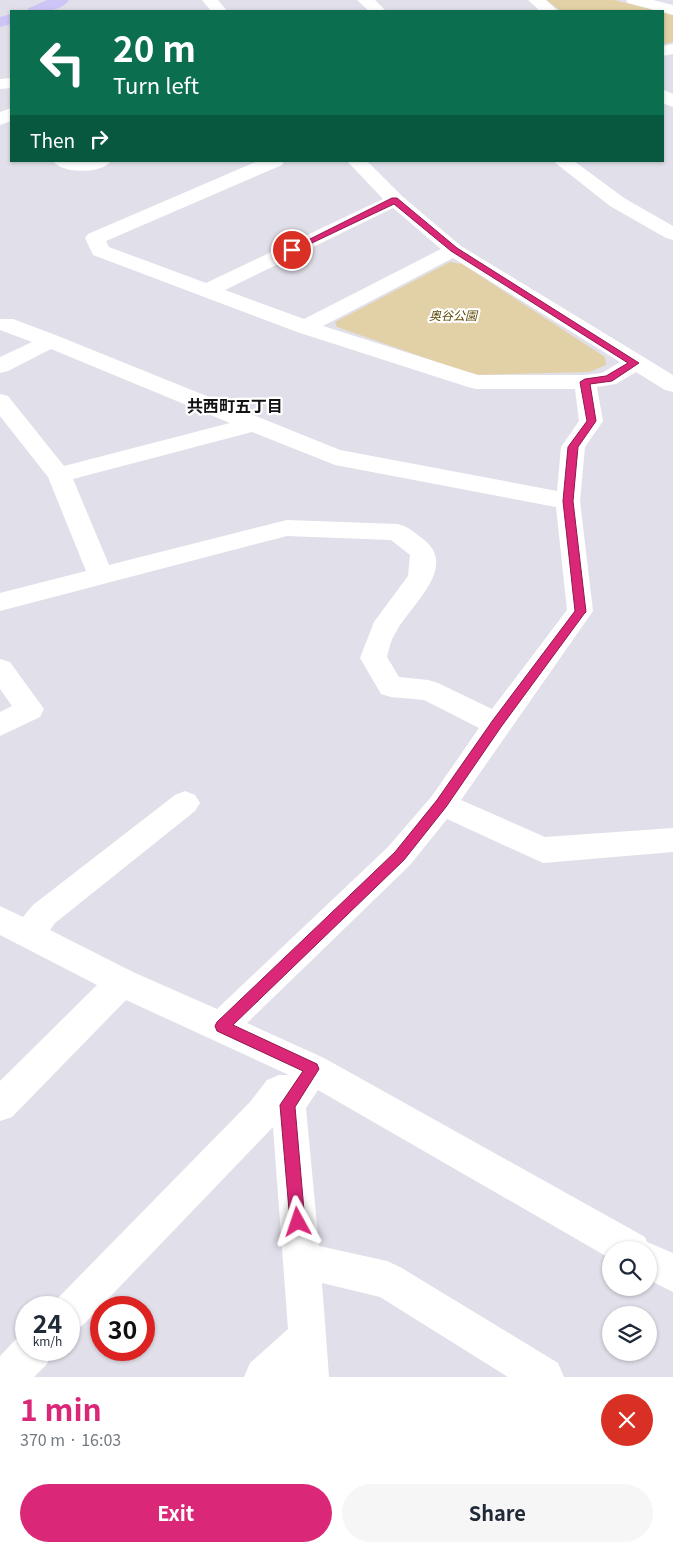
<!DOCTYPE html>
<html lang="en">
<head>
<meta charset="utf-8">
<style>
	:root { --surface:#fff; --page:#f6f6f7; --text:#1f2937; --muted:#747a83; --accent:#db2777 }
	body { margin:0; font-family:Georgia,"Noto Sans JP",serif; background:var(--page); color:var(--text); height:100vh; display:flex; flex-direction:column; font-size:19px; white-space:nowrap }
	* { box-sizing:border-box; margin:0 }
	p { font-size:16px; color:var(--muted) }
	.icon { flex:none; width:28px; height:28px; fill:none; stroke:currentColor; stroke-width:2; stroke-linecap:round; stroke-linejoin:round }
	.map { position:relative; height:1377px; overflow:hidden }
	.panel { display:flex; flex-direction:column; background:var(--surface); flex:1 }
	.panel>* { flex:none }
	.guide { position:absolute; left:10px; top:10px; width:654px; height:152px; border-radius:0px; box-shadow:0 1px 4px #0004; background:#0b6e4f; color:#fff; overflow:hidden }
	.tools { position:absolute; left:602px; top:1241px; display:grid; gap:10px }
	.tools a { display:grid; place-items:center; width:55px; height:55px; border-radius:50%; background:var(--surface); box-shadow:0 1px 4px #0004; font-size:25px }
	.speed { position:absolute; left:15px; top:1296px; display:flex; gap:10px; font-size:25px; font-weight:700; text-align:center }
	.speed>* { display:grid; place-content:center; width:65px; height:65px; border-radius:50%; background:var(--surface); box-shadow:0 1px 4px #0004; line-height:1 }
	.speed small { font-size:12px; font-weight:400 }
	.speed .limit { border:8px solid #d22; background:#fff; color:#111 }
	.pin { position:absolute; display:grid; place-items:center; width:42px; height:42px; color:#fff; margin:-21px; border:2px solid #fff; border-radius:50%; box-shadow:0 1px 5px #0007 }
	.me { position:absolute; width:55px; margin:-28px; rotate:355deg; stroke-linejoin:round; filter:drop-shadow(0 0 4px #0008) }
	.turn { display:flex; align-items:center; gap:18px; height:105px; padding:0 20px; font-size:22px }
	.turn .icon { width:65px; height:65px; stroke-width:2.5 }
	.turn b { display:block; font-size:35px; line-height:42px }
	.then { display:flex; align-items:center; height:48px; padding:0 20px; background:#0003; gap:10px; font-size:19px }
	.round { display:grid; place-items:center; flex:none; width:52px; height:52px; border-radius:26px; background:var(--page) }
	.head { display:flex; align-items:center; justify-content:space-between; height:85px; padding:0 20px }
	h1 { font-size:30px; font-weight:700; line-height:38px; color:var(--accent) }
	.primary-button { display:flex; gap:10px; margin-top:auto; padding:10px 20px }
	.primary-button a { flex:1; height:58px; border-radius:30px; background:var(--accent); color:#fff; font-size:20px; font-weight:700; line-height:58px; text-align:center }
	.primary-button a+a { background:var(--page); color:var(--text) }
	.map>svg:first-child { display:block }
	.green { fill:#e2d1a6 }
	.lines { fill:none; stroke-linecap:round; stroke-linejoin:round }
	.minor { fill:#fff; fill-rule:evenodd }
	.tertiary { fill:#fff; fill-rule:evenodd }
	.primary { fill:#cec5f7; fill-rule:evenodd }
	.route { fill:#db2777; stroke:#8e194d }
	.labels { text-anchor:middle; stroke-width:4.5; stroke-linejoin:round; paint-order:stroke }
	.far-park-label { font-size:12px; font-style:italic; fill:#614c0b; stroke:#fff }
	.neighbourhood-label { font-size:16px; font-weight:bold; fill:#131316; stroke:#fff }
</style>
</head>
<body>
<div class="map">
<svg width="673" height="1377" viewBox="0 0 673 1377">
	<rect width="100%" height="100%" fill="#e1e0ea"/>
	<path class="green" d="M 546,0 L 614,0 L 658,11 L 561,11 Z
		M 663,12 L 673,15 L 673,42 L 663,44 Z
		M 450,262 L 462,264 L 605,357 L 606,365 L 589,372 L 474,375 L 337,327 L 335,322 Z"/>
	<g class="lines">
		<path class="minor" d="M 202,0 L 218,0 L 227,11 L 211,11 Z
			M 528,0 L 546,0 L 558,11 L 540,11 Z
			M 626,0 L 653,0 L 673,5 L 673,15 L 628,3 Z
			M 673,44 L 673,54 L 662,56 L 662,46 Z
			M 11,78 L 11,88 L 0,89 L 0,79 Z
			M 662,89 L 673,94 L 673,107 L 662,103 Z
			M 11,108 L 11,121 L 0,125 L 0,112 Z
			M 53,161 L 111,161 C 102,174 62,174 53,161 Z
			M 258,161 L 284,161 L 282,165 L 106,241 L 109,247 L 206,283 L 383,199 L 347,161 L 367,161 L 402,196 L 461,246 L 673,375 L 673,392 L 665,390 L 636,372 L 616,384 L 597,387 L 603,421 L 585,447 L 580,501 L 593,611 L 461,800 L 545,837 L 673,828 L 673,852 L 543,863 L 447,819 L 410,865 L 247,1023 L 324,1058 L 645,1237 L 647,1242 L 673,1253 L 673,1292 L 649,1280 L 649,1250 L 611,1250 L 611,1259 L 318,1090 L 306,1108 L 319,1246 L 387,1261 L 400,1267 L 558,1363 L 564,1377 L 508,1377 L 380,1297 L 322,1283 L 329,1377 L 244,1377 L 250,1363 L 288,1329 L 273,1127 L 82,1326 L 69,1332 L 69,1308 L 52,1308 L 56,1300 L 250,1102 L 267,1080 L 279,1075 L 289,1075 L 126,1000 L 12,1117 L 0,1121 L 0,1081 L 97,985 L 0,935 L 0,906 L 23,917 L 33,905 L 175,795 L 185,791 L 195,795 L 200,803 L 195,811 L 55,923 L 50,930 L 133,972 L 217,1009 L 388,847 L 432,796 L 479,728 L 424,700 L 391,697 L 381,694 L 360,658 L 374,622 L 408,576 L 410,555 L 391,540 L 287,536 L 0,611 L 0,593 L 86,571 L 48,477 L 0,416 L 0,394 L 8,396 L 64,466 L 230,423 L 51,349 L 8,371 L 0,373 L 0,357 L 32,342 L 0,330 L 0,319 L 13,319 L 58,336 L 340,450 L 557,491 L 561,447 L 579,421 L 575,389 L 476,389 L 468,387 L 297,332 L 93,255 L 85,238 L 88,234 ZM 393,208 L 441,249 L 304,319 L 225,290 ZM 453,258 L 620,362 L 602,373 L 585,375 L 478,375 L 323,326 ZM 252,432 L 335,465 L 556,507 L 567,610 L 492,709 L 438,683 L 428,680 L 399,677 L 387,657 C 389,649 391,639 396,632 C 409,606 460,567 423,539 C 415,533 408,526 397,524 L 287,520 L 109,565 L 73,479 Z
			M 0,659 L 10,662 L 44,709 L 40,717 L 0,736 L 0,712 L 12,706 L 0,689 Z
			M 26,1334 L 26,1350 L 52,1350 L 47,1364 L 34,1377 L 0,1377 L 0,1356 L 19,1336 Z"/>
		<path class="tertiary" d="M 357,0 L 375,0 L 386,11 L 369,11 Z
			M 553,161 L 574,161 L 624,198 L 673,226 L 673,240 L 666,238 L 610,206 Z"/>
		<path class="primary" d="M 47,0 L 69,0 C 61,12 40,12 27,11 L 29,8 Z
			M 11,14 L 11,24 L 0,27 L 0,17 Z"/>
	</g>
	<path class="route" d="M 392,198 L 397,198 L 457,248 L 639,363 L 612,381 L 590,384 L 596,421 L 578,447 L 573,501 L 586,612 L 584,614 L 501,727 L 446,807 L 404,860 L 233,1025 L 317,1064 L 319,1069 L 295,1107 L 305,1222 L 303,1227 L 298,1229 L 293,1227 L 290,1222 L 280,1105 L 303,1071 L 217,1031 L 215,1026 L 217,1022 L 395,852 L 437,800 L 493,720 L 575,611 L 563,501 L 568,447 L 587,421 L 580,382 L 585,379 L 606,376 L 628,363 L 451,251 L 394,204 L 295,251 L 288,250 Z"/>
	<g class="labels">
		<g class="far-park-label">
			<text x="453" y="320">奥谷公園</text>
		</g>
		<g class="neighbourhood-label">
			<text x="235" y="412">共西町五丁目</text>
		</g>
	</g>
</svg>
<div class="tools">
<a><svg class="icon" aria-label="search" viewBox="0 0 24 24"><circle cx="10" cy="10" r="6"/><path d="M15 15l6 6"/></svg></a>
<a><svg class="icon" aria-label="layers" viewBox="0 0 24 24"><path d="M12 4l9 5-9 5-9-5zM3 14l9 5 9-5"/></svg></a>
</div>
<div class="speed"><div>24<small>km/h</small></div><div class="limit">30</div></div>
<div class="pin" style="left:292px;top:250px;background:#d93025"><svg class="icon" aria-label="arrive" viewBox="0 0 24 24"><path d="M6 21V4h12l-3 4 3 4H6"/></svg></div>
<svg class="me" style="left:298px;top:1222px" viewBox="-20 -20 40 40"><path d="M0-17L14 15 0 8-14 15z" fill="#db2777" stroke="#fff" stroke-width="4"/></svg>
<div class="guide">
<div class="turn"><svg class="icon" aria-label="left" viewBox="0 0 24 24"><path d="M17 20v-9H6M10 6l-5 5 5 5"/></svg><div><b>20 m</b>Turn left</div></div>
<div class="then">Then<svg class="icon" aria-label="right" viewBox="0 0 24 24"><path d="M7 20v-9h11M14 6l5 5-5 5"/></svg></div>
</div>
</div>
<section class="panel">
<div class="head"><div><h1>1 min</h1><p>370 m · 16:03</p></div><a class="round" style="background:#d93025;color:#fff"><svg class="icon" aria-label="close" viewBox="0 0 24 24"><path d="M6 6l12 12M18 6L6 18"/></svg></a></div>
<div class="primary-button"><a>Exit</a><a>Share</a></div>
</section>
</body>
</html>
